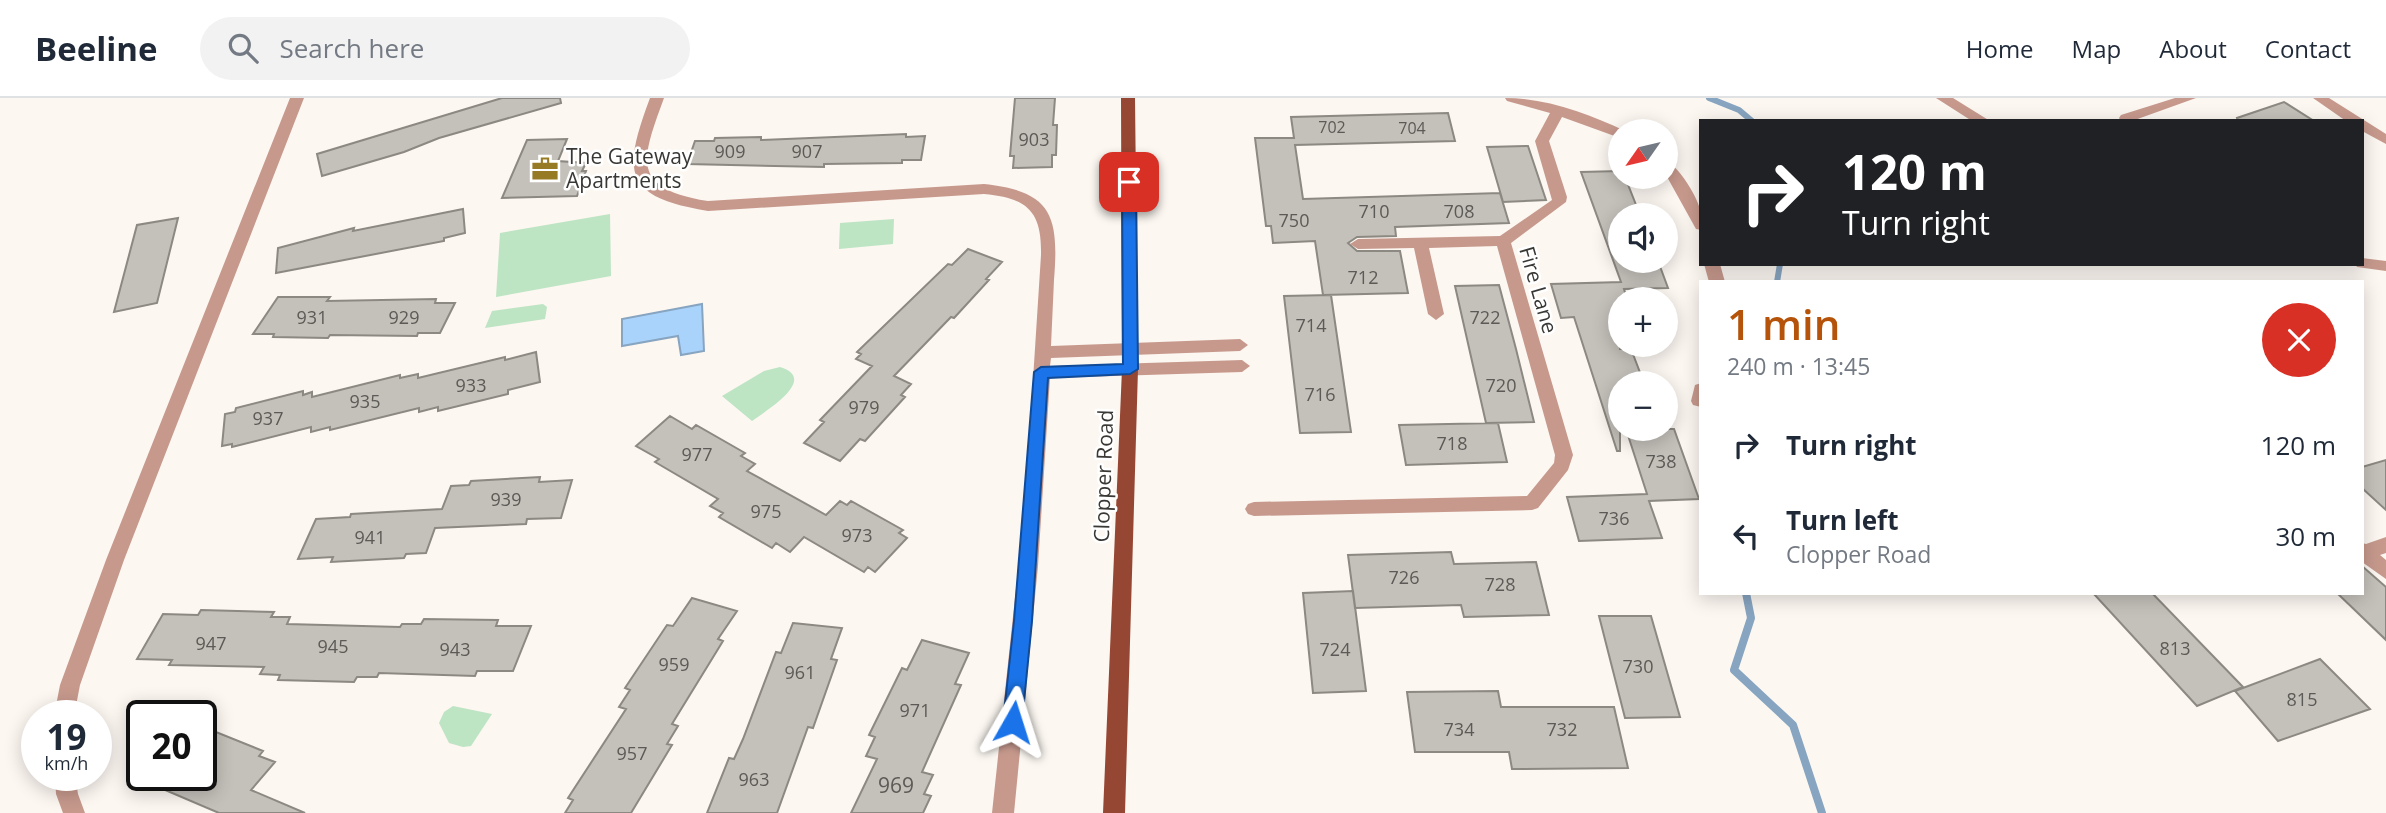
<!DOCTYPE html>
<html lang="en">
<head>
<meta charset="utf-8">
<style>
	:root { --surface:#fff; --page:#f2f2f3; --text:#1f2937; --muted:#747a83; --line:#e0e1e3; --accent:#b45309 }
	body { margin:0; font-family:"Open Sans",sans-serif; background:var(--page); color:var(--text); height:100vh; display:flex; flex-direction:column; font-size:26px; white-space:nowrap }
	* { box-sizing:border-box; margin:0 }
	p { font-size:23px; color:var(--muted) }
	.icon { flex:none; width:38px; height:38px; fill:none; stroke:currentColor; stroke-width:2; stroke-linecap:round; stroke-linejoin:round }
	.map { position:relative; flex:1; overflow:hidden }
	.sheet { position:absolute; left:1699px; top:182px; width:665px; height:315px; display:flex; flex-direction:column; background:var(--surface); border-radius:0px; box-shadow:0 4px 18px #0003 }
	.sheet>* { flex:none }
	.top-card { position:absolute; left:1699px; top:21px; width:665px; height:147px; border-radius:0px; box-shadow:0 4px 18px #0003; background:#202124; color:#fff; overflow:hidden }
	.needle { width:46px; rotate:236deg }
	.buttons { position:absolute; left:1608px; top:21px; display:grid; gap:14px }
	.buttons a { display:grid; place-items:center; width:70px; height:70px; border-radius:50%; background:var(--surface); box-shadow:0 4px 18px #0003; font-size:35px }
	.speed { position:absolute; left:21px; top:602px; display:flex; gap:14px; font-size:35px; font-weight:700; text-align:center }
	.speed>* { display:grid; place-content:center; width:91px; height:91px; border-radius:50%; background:var(--surface); box-shadow:0 4px 18px #0003; line-height:1 }
	.speed small { font-size:18px; font-weight:400 }
	.speed .limit { border:4px solid #111; border-radius:10px; background:#fff; color:#111 }
	.pin { position:absolute; display:grid; place-items:center; width:60px; height:60px; color:#fff; margin:-30px; border-radius:14px; box-shadow:0 4px 10px #0006 }
	.me { position:absolute; width:77px; margin:-38px; rotate:6deg; stroke-linejoin:round; filter:drop-shadow(0 0 5px #0008) }
	.turn { display:flex; align-items:center; gap:24px; height:147px; padding:0 28px; font-size:32px }
	.turn .icon { width:91px; height:91px; stroke-width:2.5 }
	.turn b { display:block; font-size:49px; line-height:60px }
	.round { display:grid; place-items:center; flex:none; width:74px; height:74px; border-radius:37px; background:var(--page) }
	.summary { display:flex; align-items:center; justify-content:space-between; height:119px; padding:0 28px }
	h1 { font-size:42px; font-weight:600; line-height:52px; color:var(--accent) }
	ul { padding:0; list-style:none }
	li { display:flex; align-items:center; gap:21px; height:91px; padding:0 28px }
	li div { flex:1 }
	li b { display:block; font-size:26px }
	li em { font-style:normal }
	header { display:flex; align-items:center; gap:42px; box-sizing:border-box; height:98px; padding:0 35px; background:var(--surface); border-bottom:2px solid var(--line) }
	header strong { font-size:33px }
	nav { display:flex; gap:38px; margin-inline-start:auto; font-size:24px }
	.search { width:490px; height:63px; background:var(--page); display:flex; align-items:center; gap:18px; box-sizing:border-box; padding:0 24px; border-radius:38px; color:var(--muted); font-size:26px }
	.map>svg:first-child { display:block }
	.green { fill:#bde4c3 }
	.water { fill:#a9d3fb; stroke:#87a4c0; stroke-width:2 }
	.lines { fill:none; stroke-linecap:round; stroke-linejoin:round }
	.stream-far1 { stroke:#87a4c0; stroke-width:6 }
	.stream { stroke:#87a4c0; stroke-width:8 }
	.building { fill:#c4c0ba; stroke:#8c8882; stroke-width:2 }
	.minor { fill:#c7998d; fill-rule:evenodd }
	.major { fill:#964734; fill-rule:evenodd }
	.route { fill:#1a73e8; stroke:#114b97; stroke-width:2 }
	.labels { text-anchor:middle; stroke-width:5; stroke-linejoin:round; paint-order:stroke }
	.far-number-label { font-size:16px; fill:#5c5a56 }
	.number-label { font-size:18px; fill:#5c5a56 }
	.poi-label { font-size:21px; fill:#393835; stroke:#fff; text-anchor:start }
	.street-label { font-size:21px; fill:#393835; stroke:#fff }
	.near-number-label { font-size:21px; fill:#5c5a56 }
</style>
</head>
<body>
<header>
<strong>Beeline</strong>
<div class="search"><svg class="icon" aria-label="search" viewBox="0 0 24 24"><circle cx="10" cy="10" r="6"/><path d="M15 15l6 6"/></svg>Search here</div>
<nav><a>Home</a><a>Map</a><a>About</a><a>Contact</a></nav>
</header>
<div class="map">
<svg width="2386" height="715" viewBox="0 0 2386 715">
	<rect width="100%" height="100%" fill="#fcf7f1"/>
	<path class="green" d="M 610,116 L 611,178 L 496,199 L 500,135 Z
		M 894,121 L 893,146 L 839,151 L 840,125 Z
		M 543,206 L 547,209 L 545,221 L 485,230 L 492,213 Z
		M 780,269 C 820,281 764,314 752,323 L 722,298 L 764,273 Z
		M 453,608 L 492,616 L 471,648 L 463,649 L 449,645 L 439,625 L 444,614 Z"/>
	<path class="water" d="M 702,206 L 704,253 L 681,257 L 678,238 L 622,248 L 622,221 Z"/>
	<g class="lines">
		<path class="stream-far1" d="M 1709,0 L 1739,12 L 1752,23
			M 1777,184 L 1780,166"/>
		<path class="stream" d="M 1746,495 L 1751,520 L 1734,572 L 1793,627 L 1822,715"/>
	</g>
	<path class="building" d="M 502,0 L 560,0 L 561,5 L 439,40 L 404,54 L 322,78 L 317,56 Z
		M 1015,0 L 1055,0 L 1053,27 L 1057,27 L 1056,57 L 1052,57 L 1052,69 L 1013,70 L 1014,58 L 1010,58 Z
		M 2284,4 L 2314,23 L 2238,23 L 2237,20 Z
		M 1448,15 L 1455,43 L 1295,47 L 1303,101 L 1500,95 L 1509,125 L 1395,129 L 1396,138 L 1357,139 L 1348,145 L 1357,153 L 1400,153 L 1408,195 L 1323,197 L 1315,143 L 1273,145 L 1271,128 L 1266,128 L 1255,40 L 1294,40 L 1291,19 Z
		M 906,36 L 906,39 L 925,38 L 921,62 L 902,62 L 902,65 L 824,66 L 824,69 L 687,66 L 695,43 L 714,43 L 715,40 L 761,39 L 761,42 Z
		M 567,41 L 558,63 L 586,65 L 582,73 L 586,73 L 577,98 L 502,100 L 527,42 Z
		M 1528,48 L 1546,102 L 1503,104 L 1487,49 Z
		M 1620,73 L 1620,79 L 1625,79 L 1640,117 L 1620,117 L 1620,163 L 1658,163 L 1668,190 L 1624,191 L 1627,201 L 1620,201 L 1620,251 L 1631,251 L 1644,285 L 1620,285 L 1620,353 L 1617,353 L 1574,219 L 1561,220 L 1551,186 L 1621,184 L 1581,74 Z
		M 463,111 L 465,135 L 444,140 L 444,143 L 276,175 L 278,150 L 354,130 L 353,133 Z
		M 178,120 L 157,205 L 114,214 L 137,127 Z
		M 968,151 L 1002,164 L 986,181 L 989,182 L 954,220 L 951,219 L 894,278 L 911,286 L 901,297 L 905,299 L 865,343 L 860,341 L 840,363 L 804,345 L 824,324 L 820,322 L 872,268 L 856,261 L 861,256 L 857,254 L 948,166 L 952,167 Z
		M 1499,187 L 1516,251 L 1534,324 L 1486,325 L 1455,188 Z
		M 1331,197 L 1351,334 L 1300,335 L 1284,198 Z
		M 278,199 L 330,199 L 327,203 L 436,201 L 435,205 L 455,205 L 440,235 L 418,235 L 417,238 L 330,237 L 328,240 L 273,239 L 274,236 L 253,236 Z
		M 536,254 L 540,284 L 508,292 L 508,296 L 438,313 L 438,309 L 419,314 L 419,310 L 330,332 L 330,329 L 311,334 L 311,329 L 232,349 L 232,346 L 222,348 L 225,316 L 235,314 L 236,310 L 303,293 L 303,297 L 312,294 L 312,299 L 400,277 L 400,280 L 418,276 L 418,280 L 505,259 L 505,262 Z
		M 670,318 L 692,331 L 696,327 L 745,355 L 741,358 L 755,366 L 747,373 L 826,417 L 840,403 L 847,407 L 851,403 L 903,432 L 899,435 L 907,440 L 875,474 L 868,469 L 864,474 L 804,439 L 790,454 L 776,445 L 772,450 L 719,419 L 723,415 L 710,408 L 718,401 L 655,364 L 659,361 L 636,348 Z
		M 1498,325 L 1507,364 L 1406,367 L 1399,327 Z
		M 1626,331 L 1674,331 L 1699,401 L 1649,403 L 1662,440 L 1579,443 L 1567,399 L 1647,396 Z
		M 2386,362 L 2386,412 L 2362,390 L 2362,369 Z
		M 540,379 L 539,384 L 572,382 L 561,420 L 527,421 L 526,426 L 435,430 L 426,455 L 406,456 L 404,460 L 331,464 L 333,459 L 298,461 L 316,421 L 350,419 L 351,416 L 442,411 L 451,388 L 469,387 L 471,383 Z
		M 1451,454 L 1454,466 L 1536,464 L 1549,517 L 1464,519 L 1461,507 L 1355,510 L 1348,457 Z
		M 2362,468 L 2386,489 L 2386,542 L 2337,495 L 2362,495 Z
		M 1353,493 L 1366,593 L 1313,595 L 1303,495 Z
		M 2093,495 L 2152,495 L 2243,589 L 2197,608 Z
		M 692,500 L 737,513 L 718,541 L 723,543 L 672,626 L 678,628 L 667,646 L 672,647 L 631,715 L 565,715 L 573,702 L 568,700 L 626,611 L 619,609 L 630,592 L 625,590 L 667,527 L 673,528 Z
		M 201,512 L 274,514 L 271,519 L 290,519 L 287,526 L 400,529 L 402,526 L 421,526 L 424,521 L 498,522 L 496,528 L 531,528 L 513,573 L 477,573 L 475,578 L 379,575 L 377,579 L 357,579 L 354,584 L 278,582 L 280,577 L 260,576 L 264,569 L 169,567 L 172,562 L 137,561 L 163,516 L 198,517 Z
		M 1599,518 L 1651,518 L 1680,619 L 1625,620 Z
		M 793,525 L 842,530 L 831,561 L 837,562 L 813,630 L 808,629 L 777,715 L 707,715 L 729,660 L 734,661 L 743,641 L 776,554 L 781,555 Z
		M 922,542 L 969,555 L 955,586 L 961,587 L 922,674 L 933,677 L 924,696 L 931,698 L 923,715 L 851,715 L 877,661 L 866,658 L 875,639 L 869,637 L 902,570 L 907,572 Z
		M 2320,561 L 2370,611 L 2278,643 L 2235,593 Z
		M 1498,593 L 1501,609 L 1614,609 L 1628,670 L 1512,671 L 1509,654 L 1415,654 L 1407,594 Z
		M 201,628 L 263,653 L 259,658 L 275,664 L 251,692 L 305,715 L 219,715 L 130,677 L 201,677 Z"/>
	<g class="lines">
		<path class="minor" d="M 290,0 L 304,0 L 124,462 L 80,587 L 74,618 L 54,618 L 60,587 L 106,462 Z
			M 650,0 L 664,0 C 641,63 630,90 708,103 L 984,86 C 1053,93 1059,119 1054,182 C 1053,204 1052,226 1051,248 L 1240,241 L 1248,247 L 1240,253 L 1051,260 L 1050,268 L 1242,262 L 1250,268 L 1242,274 L 1050,280 L 1038,468 L 1014,715 L 992,715 L 1025,406 L 1041,157 C 1042,113 1027,100 984,96 L 708,113 C 623,99 622,75 650,0 Z
			M 1505,0 C 1546,0 1589,16 1625,33 L 1620,33 L 1620,40 L 1562,19 L 1549,43 L 1567,99 L 1566,104 L 1511,145 L 1573,357 L 1568,372 L 1538,410 L 1532,412 L 1254,418 L 1248,416 L 1245,411 L 1248,406 L 1254,404 L 1527,398 L 1554,365 L 1555,357 L 1497,148 L 1429,150 L 1444,216 L 1436,222 L 1428,216 L 1414,150 L 1358,151 L 1350,146 L 1358,141 L 1500,138 L 1552,102 L 1535,43 L 1550,15 L 1507,3 Z
			M 1936,0 L 1953,0 L 1990,23 L 1972,23 Z
			M 2175,0 L 2196,0 L 2132,23 L 2121,23 L 2119,20 L 2121,17 Z
			M 2313,0 L 2329,0 L 2386,36 L 2386,46 L 2362,33 L 2362,23 L 2346,23 Z
			M 1666,63 C 1679,68 1699,101 1701,115 C 1702,120 1701,127 1701,132 L 1696,131 L 1666,77 Z
			M 2362,160 L 2386,163 L 2386,173 L 2357,169 L 2355,166 L 2362,166 Z
			M 1704,166 L 1720,166 L 1725,184 L 1709,184 Z
			M 1701,285 L 1701,309 L 1693,307 L 1691,303 L 1695,287 Z
			M 2386,439 L 2386,455 L 2380,457 L 2386,462 L 2386,481 L 2362,464 L 2362,445 L 2366,446 Z
			M 55,677 L 75,677 L 78,696 L 85,715 L 63,715 L 56,696 Z"/>
		<path class="major" d="M 1121,0 L 1135,0 L 1138,271 L 1125,715 L 1103,715 L 1122,271 Z"/>
	</g>
	<path class="route" d="M 1129,79 L 1136,84 L 1138,271 L 1130,276 L 1048,280 L 1032,523 L 1022,624 L 1019,630 L 1013,633 L 1006,630 L 1003,624 L 1014,523 L 1034,274 L 1041,269 L 1123,266 L 1122,84 Z"/>
	<defs>
		<g id="office-bare" transform="scale(2.1)"><path d="M-6-3h4V-5.5h4V-3h4V5H-6ZM-1-4.5V-3h2v-1.5ZM-6 0V1H6V0Z" fill="#977b24" stroke="#fff" stroke-width="2.5" paint-order="stroke"/></g>
	</defs>
	<g fill-rule="evenodd">
		<use href="#office-bare" x="545" y="71"/>
	</g>
	<g class="labels">
		<g class="far-number-label">
			<text x="1332" y="35">702</text>
			<text x="1412" y="36">704</text>
		</g>
		<g class="number-label">
			<text x="1034" y="48">903</text>
			<text x="730" y="60">909</text>
			<text x="807" y="60">907</text>
			<text x="1374" y="120">710</text>
			<text x="1459" y="120">708</text>
			<text x="1294" y="129">750</text>
			<text x="1363" y="186">712</text>
			<text x="312" y="226">931</text>
			<text x="404" y="226">929</text>
			<text x="1485" y="226">722</text>
			<text x="1311" y="234">714</text>
			<text x="471" y="294">933</text>
			<text x="1501" y="294">720</text>
			<text x="1320" y="303">716</text>
			<text x="365" y="310">935</text>
			<text x="864" y="316">979</text>
			<text x="268" y="327">937</text>
			<text x="1452" y="352">718</text>
			<text x="697" y="363">977</text>
			<text x="1661" y="370">738</text>
			<text x="506" y="408">939</text>
			<text x="766" y="420">975</text>
			<text x="1614" y="427">736</text>
			<text x="857" y="444">973</text>
			<text x="370" y="446">941</text>
			<text x="1404" y="486">726</text>
			<text x="1500" y="493">728</text>
			<text x="211" y="552">947</text>
			<text x="333" y="555">945</text>
			<text x="2175" y="557">813</text>
			<text x="455" y="558">943</text>
			<text x="1335" y="558">724</text>
			<text x="674" y="573">959</text>
			<text x="1638" y="575">730</text>
			<text x="800" y="581">961</text>
			<text x="2302" y="608">815</text>
			<text x="915" y="619">971</text>
			<text x="1459" y="638">734</text>
			<text x="1562" y="638">732</text>
			<text x="632" y="662">957</text>
			<text x="754" y="688">963</text>
		</g>
		<g class="poi-label">
			<text x="566" y="66">The Gateway<tspan x="566" dy="24">Apartments</tspan></text>
		</g>
		<g class="street-label">
			<text transform="translate(1538 192) rotate(74)" y="7">Fire Lane</text>
			<text transform="translate(1104 378) rotate(-88)" y="7">Clopper Road</text>
		</g>
		<g class="near-number-label">
			<text x="896" y="695">969</text>
		</g>
	</g>
</svg>
<div class="buttons">
<a><svg class="needle" viewBox="-14 -14 28 28"><path d="M0-13l5 13h-10z" fill="#e53935"/><path d="M0 13l5-13h-10z" fill="#747a83"/></svg></a>
<a><svg class="icon" aria-label="sound" viewBox="0 0 24 24"><path d="M4 9h4l5-4v14l-5-4H4zM17 9q2 3 0 6"/></svg></a>
<a>+</a>
<a>−</a>
</div>
<div class="speed"><div>19<small>km/h</small></div><div class="limit">20</div></div>
<div class="pin" style="left:1129px;top:84px;background:#d93025"><svg class="icon" aria-label="arrive" viewBox="0 0 24 24"><path d="M6 21V4h12l-3 4 3 4H6"/></svg></div>
<svg class="me" style="left:1013px;top:624px" viewBox="-20 -20 40 40"><path d="M0-17L14 15 0 8-14 15z" fill="#1a73e8" stroke="#fff" stroke-width="4"/></svg>
<div class="top-card">
<div class="turn"><svg class="icon" aria-label="right" viewBox="0 0 24 24"><path d="M7 20v-9h11M14 6l5 5-5 5"/></svg><div><b>120 m</b>Turn right</div></div>
</div>
<section class="sheet">
<div class="summary"><div><h1>1 min</h1><p>240 m · 13:45</p></div><a class="round" style="background:#d93025;color:#fff"><svg class="icon" aria-label="close" viewBox="0 0 24 24"><path d="M6 6l12 12M18 6L6 18"/></svg></a></div>
<ul>
<li><svg class="icon" aria-label="right" viewBox="0 0 24 24"><path d="M7 20v-9h11M14 6l5 5-5 5"/></svg><div><b>Turn right</b></div><em>120 m</em></li>
<li><svg class="icon" aria-label="left" viewBox="0 0 24 24"><path d="M17 20v-9H6M10 6l-5 5 5 5"/></svg><div><b>Turn left</b><p>Clopper Road</p></div><em>30 m</em></li>
</ul>
</section>
</div>
</body>
</html>
